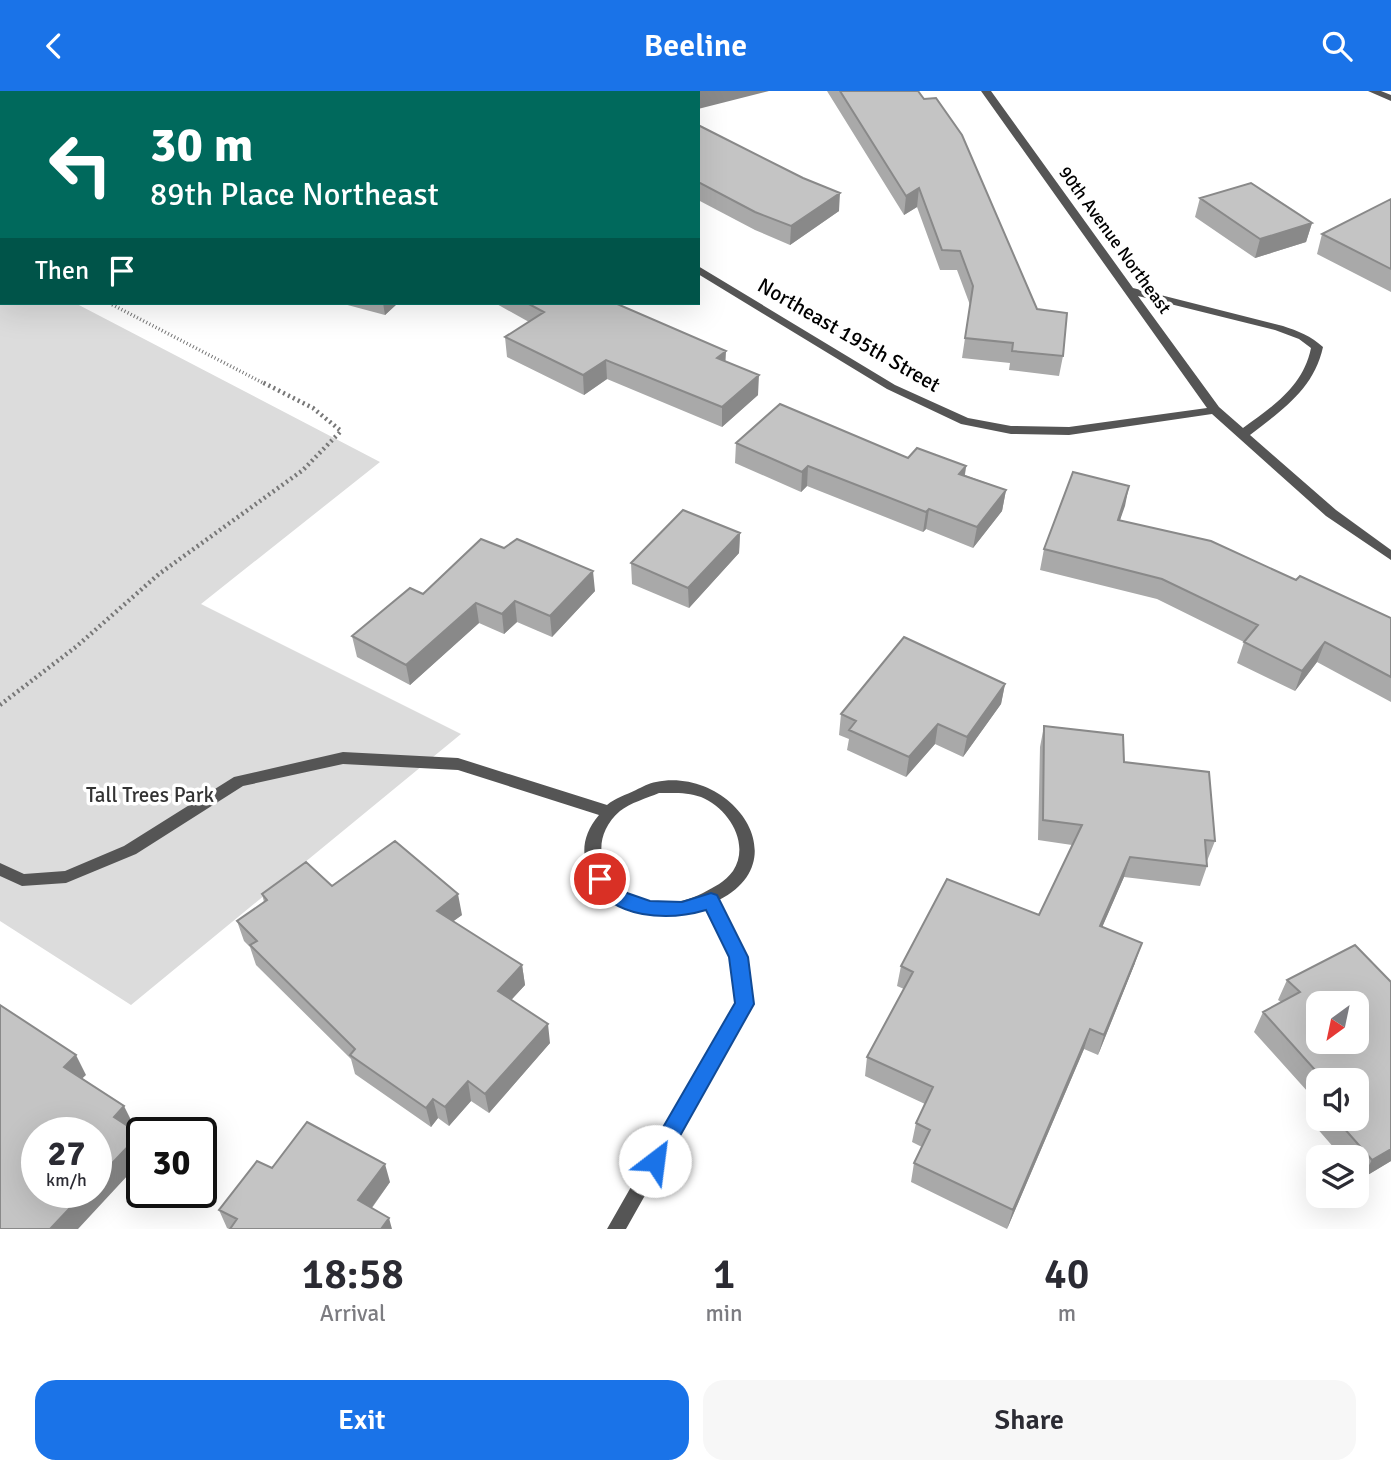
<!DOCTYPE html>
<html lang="en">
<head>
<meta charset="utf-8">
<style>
	:root { --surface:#fff; --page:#f7f7f7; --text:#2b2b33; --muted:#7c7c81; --accent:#1a73e8 }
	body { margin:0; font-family:Signika,sans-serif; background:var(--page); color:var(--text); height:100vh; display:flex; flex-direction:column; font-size:26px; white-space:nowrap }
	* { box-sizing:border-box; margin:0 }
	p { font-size:23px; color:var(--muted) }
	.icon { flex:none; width:38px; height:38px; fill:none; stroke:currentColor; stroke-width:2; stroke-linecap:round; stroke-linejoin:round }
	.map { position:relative; height:1138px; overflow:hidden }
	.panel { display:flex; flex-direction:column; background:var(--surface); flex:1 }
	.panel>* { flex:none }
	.banner { position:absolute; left:0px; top:0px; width:700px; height:214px; box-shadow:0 7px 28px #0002; background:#00695c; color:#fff; overflow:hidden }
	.needle { width:46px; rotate:213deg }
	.tools { position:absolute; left:1306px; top:900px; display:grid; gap:14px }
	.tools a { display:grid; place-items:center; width:63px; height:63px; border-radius:14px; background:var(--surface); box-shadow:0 7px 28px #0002; font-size:35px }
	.speed { position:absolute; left:21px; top:1026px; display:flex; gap:14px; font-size:35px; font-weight:700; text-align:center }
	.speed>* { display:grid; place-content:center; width:91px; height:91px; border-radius:50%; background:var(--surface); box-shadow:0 7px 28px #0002; line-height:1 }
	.speed small { font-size:18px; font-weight:400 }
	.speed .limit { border:4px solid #111; border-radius:10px; background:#fff; color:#111 }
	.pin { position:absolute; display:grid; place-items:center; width:60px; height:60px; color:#fff; margin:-30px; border:4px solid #fff; border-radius:50%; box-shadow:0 2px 7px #0007 }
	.me { position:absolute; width:77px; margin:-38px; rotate:30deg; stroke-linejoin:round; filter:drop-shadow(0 0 5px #0008) }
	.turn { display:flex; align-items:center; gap:24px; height:147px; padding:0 35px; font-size:32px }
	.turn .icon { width:91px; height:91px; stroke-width:2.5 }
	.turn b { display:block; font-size:49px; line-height:60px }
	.then { display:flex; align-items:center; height:66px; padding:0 35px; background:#0003; gap:14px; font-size:26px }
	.eta { display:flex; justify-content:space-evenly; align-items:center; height:119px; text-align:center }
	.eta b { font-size:42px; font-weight:600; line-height:49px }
	.cta { display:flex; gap:14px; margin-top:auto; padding:14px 35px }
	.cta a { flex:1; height:80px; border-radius:21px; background:var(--accent); color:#fff; font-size:28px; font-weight:600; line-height:80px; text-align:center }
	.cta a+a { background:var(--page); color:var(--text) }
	header { display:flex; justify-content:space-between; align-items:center; height:91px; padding:0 35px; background:var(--accent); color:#fff; font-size:32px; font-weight:600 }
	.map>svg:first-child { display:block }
	.green { fill:#dcdcdc }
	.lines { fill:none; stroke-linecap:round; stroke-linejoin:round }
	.path-far1 { stroke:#777; stroke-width:3.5; stroke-dasharray:1 2.5; stroke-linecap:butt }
	.path { stroke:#777; stroke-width:4.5; stroke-dasharray:2 3.5; stroke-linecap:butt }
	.street { fill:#555; fill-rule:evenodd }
	.wall { fill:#a9a9a9; fill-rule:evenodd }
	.shaded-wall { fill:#898989 }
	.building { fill:#c4c4c4; stroke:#898989; stroke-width:2; fill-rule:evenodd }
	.route { fill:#1a73e8; stroke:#114b97; stroke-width:2 }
	.labels { text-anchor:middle; stroke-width:7; stroke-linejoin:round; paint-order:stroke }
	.far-street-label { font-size:18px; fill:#000; stroke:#fff }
	.street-label { font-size:21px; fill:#000; stroke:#fff }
	.park-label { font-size:21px; fill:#333; stroke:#fff }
</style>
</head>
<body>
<header><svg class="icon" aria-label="back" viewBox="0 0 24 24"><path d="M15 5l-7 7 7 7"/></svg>Beeline<svg class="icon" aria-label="search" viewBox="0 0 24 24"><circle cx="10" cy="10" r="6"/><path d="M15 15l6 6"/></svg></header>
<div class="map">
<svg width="1391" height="1138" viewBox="0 0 1391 1138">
	<rect width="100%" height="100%" fill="#fff"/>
	<path class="green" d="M 19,0 L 389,0 L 16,2 Z
		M 0,173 L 2,212 L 75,212 L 380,371 L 201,513 L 461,643 L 131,914 L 0,830 Z"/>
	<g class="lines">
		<path class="path-far1" d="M 109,212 L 265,293"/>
		<path class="path" d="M 0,614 L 77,555 L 159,483 L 303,379 L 341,340 L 313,317 L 262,291"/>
		<path class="street" d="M 981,0 L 991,0 L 1133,197 L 1283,235 C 1298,240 1311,245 1323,256 C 1314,298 1282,319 1250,344 L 1336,419 L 1391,459 L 1391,469 L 1326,425 L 1212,323 L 1069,344 L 1011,343 L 961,333 L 887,298 L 698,183 L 698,175 L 895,294 L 968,327 L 1011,335 L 1069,336 L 1207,317 ZM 1138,205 L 1275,239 L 1299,248 L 1311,257 C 1303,296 1273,315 1243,337 L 1219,316 Z
			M 1368,0 L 1381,0 L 1391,4 L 1391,10 Z
			M 343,661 L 458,667 L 607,714 C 615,707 626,704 636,699 C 642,696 649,692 656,691 C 730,676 799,768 719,809 L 746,866 L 753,913 L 626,1138 L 607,1138 L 736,912 L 730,866 L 706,816 C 645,846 547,785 599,724 L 458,679 L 343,673 L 243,695 L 136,763 L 66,792 L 22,795 L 0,785 L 0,772 L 24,783 L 65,780 L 124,755 L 234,686 ZM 659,702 C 673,702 688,701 701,706 C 728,717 751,752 733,780 C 725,791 714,796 703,802 C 689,809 673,813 657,812 C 610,807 580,755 620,720 C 630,712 647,707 659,702 Z"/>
	</g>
	<path class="wall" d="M 479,0 L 769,0 L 698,2 L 365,2 Z
		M 827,0 L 918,0 L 1063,265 L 1059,285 L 1009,279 L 1010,272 L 962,267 L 970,214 L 957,179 L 940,179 L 917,116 L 904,124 Z
		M 698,34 L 839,120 L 790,154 L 755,139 L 698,109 Z
		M 1200,107 L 1312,132 L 1306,151 L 1255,167 L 1195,126 Z
		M 1391,108 L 1391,201 L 1317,163 L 1322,143 Z
		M 340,212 L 398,212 L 385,224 Z
		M 495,212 L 615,212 L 726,271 L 758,304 L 722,336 L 607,288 L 584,304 L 507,266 L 505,246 L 529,231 Z
		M 736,352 L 908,367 L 966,375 L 965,384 L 1006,399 L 1002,420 L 973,457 L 926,438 L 923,441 L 807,395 L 801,401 L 735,372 Z
		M 1129,395 L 1120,429 L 1296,489 L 1391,527 L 1391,611 L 1317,571 L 1295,600 L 1237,572 L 1244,551 L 1157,508 L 1040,479 L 1044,458 Z
		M 740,442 L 739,462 L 689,517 L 632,493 L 631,472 Z
		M 595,500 L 552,546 L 517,531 L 504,543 L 479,532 L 410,594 L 357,566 L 352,545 L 423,503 Z
		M 1005,593 L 1001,613 L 963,666 L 935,653 L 906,686 L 847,659 L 849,648 L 839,644 L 841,623 Z
		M 1044,635 L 1124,671 L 1215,750 L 1207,770 L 1207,775 L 1200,795 L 1124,786 L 1102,836 L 1135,872 L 1098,964 L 1084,958 L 1007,1138 L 911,1091 L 914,1072 L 922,1056 L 912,1051 L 916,1032 L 925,1013 L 865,985 L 867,966 L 904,898 L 897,895 L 901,875 L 1039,824 L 1072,754 L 1038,749 L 1040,656 Z
		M 332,795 L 462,824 L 453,830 L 522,874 L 525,894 L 511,909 L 550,952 L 489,1022 L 471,1010 L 449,1035 L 438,1027 L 431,1036 L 355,983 L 351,968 L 256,874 L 250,856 L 244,850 L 237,830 L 264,811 L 262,803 Z
		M 1355,854 L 1391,1070 L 1361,1088 L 1356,1082 L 1356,1066 L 1342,1066 L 1308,1027 L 1317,1011 L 1254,941 L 1263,921 L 1281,911 L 1278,909 L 1287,889 ZM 1318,989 L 1356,989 L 1356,1027 L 1318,1027 Z
		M 272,1077 L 390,1091 L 372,1117 L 229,1138 L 227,1137 L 219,1119 Z"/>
	<path class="shaded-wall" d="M 700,0 L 769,0 L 698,18 L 698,2 L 693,2 Z
		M 919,97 L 917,116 L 904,124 L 906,105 Z
		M 840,102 L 839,120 L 790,154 L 791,135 Z
		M 1312,132 L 1306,151 L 1255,167 L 1260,148 Z
		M 383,212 L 398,212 L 385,224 Z
		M 726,260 L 725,280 L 717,267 Z
		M 606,269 L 607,288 L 584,304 L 583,284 Z
		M 759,284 L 758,304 L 722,336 L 722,316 Z
		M 808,375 L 807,395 L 801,401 L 802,381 Z
		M 966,375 L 963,395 L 959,383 Z
		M 1129,395 L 1125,415 L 1113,449 L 1118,429 Z
		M 1006,399 L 1002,420 L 973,457 L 977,436 Z
		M 929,418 L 926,438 L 923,441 L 926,421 Z
		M 740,442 L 739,462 L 689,517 L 688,497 Z
		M 593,480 L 595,500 L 552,546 L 550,525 Z
		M 515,510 L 517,531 L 504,543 L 502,523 Z
		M 476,512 L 479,532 L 410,594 L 406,574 Z
		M 1325,551 L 1317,571 L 1295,600 L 1302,580 Z
		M 1005,593 L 1001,613 L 963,666 L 967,646 Z
		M 938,633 L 935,653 L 906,686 L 909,666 Z
		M 1130,766 L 1124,786 L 1094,855 L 1100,835 Z
		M 458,803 L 462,824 L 440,840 L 437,820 Z
		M 1142,852 L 1135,872 L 1098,964 L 1104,944 Z
		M 522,874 L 525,894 L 501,920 L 498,900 Z
		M 548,933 L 550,952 L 489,1022 L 485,1003 Z
		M 1090,938 L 1084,958 L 1007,1138 L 1013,1119 Z
		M 76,964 L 86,984 L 74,995 L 64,976 Z
		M 468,990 L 471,1010 L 449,1035 L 445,1016 Z
		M 433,1008 L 438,1027 L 431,1036 L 426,1017 Z
		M 124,1015 L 134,1035 L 123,1045 L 114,1026 Z
		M 140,1043 L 142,1047 L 142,1069 L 78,1138 L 52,1138 L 51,1137 L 85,1101 L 96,1101 L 96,1089 Z
		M 1391,1058 L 1391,1070 L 1361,1088 L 1372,1069 Z
		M 385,1073 L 390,1091 L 364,1127 L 358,1109 Z
		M 389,1127 L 392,1138 L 381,1138 Z"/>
	<path class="building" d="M 370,0 L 478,0 L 481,2 L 365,2 Z
		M 507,0 L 700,0 L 693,2 L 510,2 Z
		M 840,0 L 918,0 L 924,8 L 936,7 L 962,44 L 1037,218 L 1067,222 L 1063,265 L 1012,260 L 1013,252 L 965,247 L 973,195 L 960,160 L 942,159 L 919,97 L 906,105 Z
		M 698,34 L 803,87 L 840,102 L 791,135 L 755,121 L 698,91 Z
		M 1251,92 L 1312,132 L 1260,148 L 1200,107 Z
		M 1391,108 L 1391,178 L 1322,143 Z
		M 527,212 L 615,212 L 726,260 L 717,267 L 759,284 L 722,316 L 606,269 L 583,284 L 505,246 L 544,221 Z
		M 780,313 L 908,367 L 917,357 L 966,375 L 959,383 L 1006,399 L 977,436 L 929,418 L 926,421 L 808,375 L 802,381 L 736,352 Z
		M 1073,381 L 1129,395 L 1118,429 L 1211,450 L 1296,489 L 1300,485 L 1391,527 L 1391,586 L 1325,551 L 1302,580 L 1244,551 L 1258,534 L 1162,488 L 1044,458 Z
		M 683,419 L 740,442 L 688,497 L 631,472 Z
		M 481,448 L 504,457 L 517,448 L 593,480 L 550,525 L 515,510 L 502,523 L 476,512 L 406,574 L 352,545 L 410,497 L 423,503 Z
		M 904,546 L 1005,593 L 967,646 L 938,633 L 909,666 L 849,639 L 856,630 L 841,623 Z
		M 1044,635 L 1123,644 L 1124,671 L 1209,681 L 1215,750 L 1205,749 L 1207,775 L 1130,766 L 1100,835 L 1142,852 L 1104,944 L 1090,938 L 1013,1119 L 914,1072 L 930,1039 L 916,1032 L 933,996 L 867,966 L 913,881 L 901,875 L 947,788 L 1039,824 L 1082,734 L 1043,729 Z
		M 395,750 L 458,803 L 437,820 L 522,874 L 498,900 L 548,933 L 485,1003 L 468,990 L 445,1016 L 433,1008 L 426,1017 L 350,964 L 355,958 L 250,854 L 257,850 L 237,830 L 267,809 L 262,803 L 306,771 L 332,795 Z
		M 1355,854 L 1391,891 L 1391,1058 L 1372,1069 L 1335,1027 L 1356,1027 L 1356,989 L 1324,989 L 1263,921 L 1300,901 L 1287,889 ZM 1318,912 L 1356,912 L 1356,950 L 1318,950 Z
		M 0,914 L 76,964 L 64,976 L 124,1015 L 114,1026 L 140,1043 L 96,1089 L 96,1041 L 37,1041 L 37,1101 L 85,1101 L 51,1137 L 55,1138 L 0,1138 Z
		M 307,1031 L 385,1073 L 358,1109 L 389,1127 L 381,1138 L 230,1138 L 237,1128 L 219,1119 L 257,1070 L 272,1077 Z"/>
	<path class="route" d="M 600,781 L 627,802 L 650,810 L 682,811 L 711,802 L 717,804 L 748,866 L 754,913 L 662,1077 L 655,1080 L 647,1077 L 644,1070 L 647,1064 L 735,912 L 729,866 L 706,819 C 669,830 612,829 591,788 L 594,783 Z"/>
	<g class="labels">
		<g class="far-street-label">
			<text transform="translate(1115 149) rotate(54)" y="6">90th Avenue Northeast</text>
		</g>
		<g class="street-label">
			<text transform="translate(849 244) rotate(30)" y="7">Northeast 195th Street</text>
		</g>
		<g class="park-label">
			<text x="150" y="711">Tall Trees Park</text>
		</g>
	</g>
</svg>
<div class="tools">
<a><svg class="needle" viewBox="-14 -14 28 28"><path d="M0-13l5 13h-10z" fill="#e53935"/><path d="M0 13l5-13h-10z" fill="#7c7c81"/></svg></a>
<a><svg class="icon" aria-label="sound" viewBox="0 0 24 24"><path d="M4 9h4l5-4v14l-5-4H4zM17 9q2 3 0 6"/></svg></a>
<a><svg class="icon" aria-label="layers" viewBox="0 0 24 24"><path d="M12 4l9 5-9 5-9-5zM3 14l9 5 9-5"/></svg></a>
</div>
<div class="speed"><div>27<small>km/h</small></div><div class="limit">30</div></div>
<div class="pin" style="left:600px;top:788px;background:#d93025"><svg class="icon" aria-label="arrive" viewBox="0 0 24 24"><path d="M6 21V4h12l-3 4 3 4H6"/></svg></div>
<svg class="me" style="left:655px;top:1070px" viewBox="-20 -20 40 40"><circle r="19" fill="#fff"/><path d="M0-13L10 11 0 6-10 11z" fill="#1a73e8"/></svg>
<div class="banner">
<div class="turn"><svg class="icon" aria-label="left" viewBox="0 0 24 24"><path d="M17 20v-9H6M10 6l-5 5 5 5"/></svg><div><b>30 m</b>89th Place Northeast</div></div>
<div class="then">Then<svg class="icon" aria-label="arrive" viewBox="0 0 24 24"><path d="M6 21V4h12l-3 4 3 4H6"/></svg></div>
</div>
</div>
<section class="panel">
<div class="eta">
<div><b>18:58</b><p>Arrival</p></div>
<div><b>1</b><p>min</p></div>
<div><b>40</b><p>m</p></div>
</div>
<div class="cta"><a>Exit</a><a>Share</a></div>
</section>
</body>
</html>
